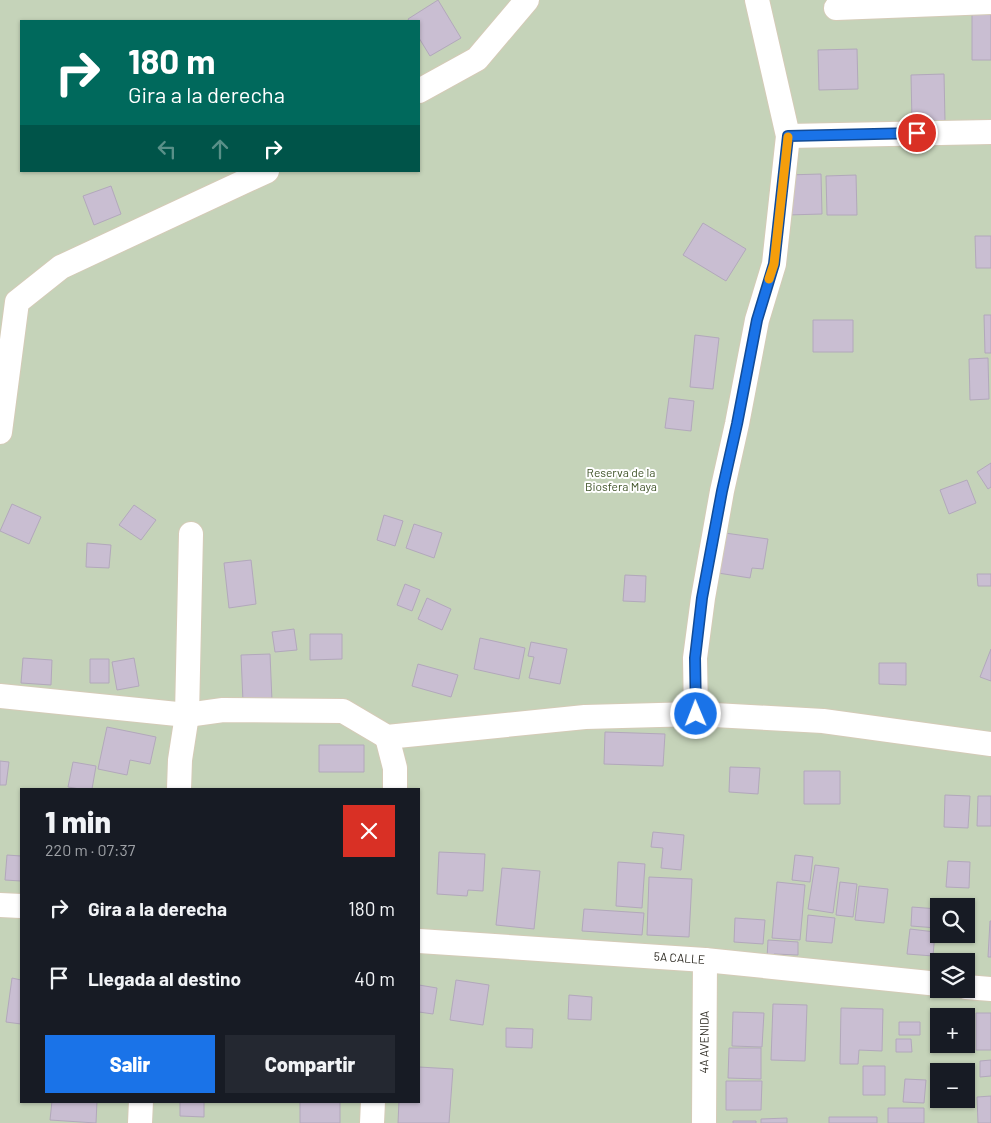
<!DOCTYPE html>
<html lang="es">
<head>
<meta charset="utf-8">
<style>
	:root { --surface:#171b24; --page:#242831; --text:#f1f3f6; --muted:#9ea1a6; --accent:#1a73e8 }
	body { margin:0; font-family:Barlow,sans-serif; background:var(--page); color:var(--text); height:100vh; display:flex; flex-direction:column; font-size:19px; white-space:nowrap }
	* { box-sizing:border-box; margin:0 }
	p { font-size:16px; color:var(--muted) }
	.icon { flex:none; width:28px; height:28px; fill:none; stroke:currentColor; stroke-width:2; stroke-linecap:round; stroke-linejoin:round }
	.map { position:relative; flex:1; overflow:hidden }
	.side { position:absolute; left:20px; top:788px; width:400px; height:315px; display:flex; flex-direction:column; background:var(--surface); border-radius:0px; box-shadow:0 1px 4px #0004 }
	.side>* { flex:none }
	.top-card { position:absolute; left:20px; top:20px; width:400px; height:152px; border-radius:0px; box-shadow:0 1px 4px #0004; background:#00695c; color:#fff; overflow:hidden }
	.controls { position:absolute; left:930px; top:898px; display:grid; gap:10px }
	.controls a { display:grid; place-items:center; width:45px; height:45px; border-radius:0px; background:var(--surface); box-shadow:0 1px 4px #0004; font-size:25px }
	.pin { position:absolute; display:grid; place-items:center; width:42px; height:42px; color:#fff; margin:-21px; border:2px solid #fff; border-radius:50%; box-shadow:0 1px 5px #0007 }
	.me { position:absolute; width:55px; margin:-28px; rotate:359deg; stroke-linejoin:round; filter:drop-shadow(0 0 4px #0008) }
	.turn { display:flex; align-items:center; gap:18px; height:105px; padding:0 25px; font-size:22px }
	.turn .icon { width:65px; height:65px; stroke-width:2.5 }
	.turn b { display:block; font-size:35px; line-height:42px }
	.lanes { display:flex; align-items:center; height:48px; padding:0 25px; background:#0003; justify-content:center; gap:25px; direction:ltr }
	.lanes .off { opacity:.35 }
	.round { display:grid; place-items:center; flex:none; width:52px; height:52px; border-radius:0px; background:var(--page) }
	.head { display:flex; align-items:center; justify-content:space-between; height:85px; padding:0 25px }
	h1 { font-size:30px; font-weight:800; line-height:38px }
	.primary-button { display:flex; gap:10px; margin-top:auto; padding:10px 25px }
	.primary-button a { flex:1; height:58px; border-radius:0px; background:var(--accent); color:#fff; font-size:20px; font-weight:800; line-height:58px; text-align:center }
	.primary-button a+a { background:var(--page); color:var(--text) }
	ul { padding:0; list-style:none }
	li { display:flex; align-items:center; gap:15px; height:70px; padding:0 25px }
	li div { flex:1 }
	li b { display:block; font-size:19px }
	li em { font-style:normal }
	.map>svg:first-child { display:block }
	.green { fill:#c5d3b9; fill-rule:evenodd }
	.building { fill:#c9bed2; stroke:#b2a8bb }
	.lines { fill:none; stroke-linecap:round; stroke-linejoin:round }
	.street-casing { stroke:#d4cbb7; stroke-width:26 }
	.street { stroke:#fff; stroke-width:24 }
	.route-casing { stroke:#114b97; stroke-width:12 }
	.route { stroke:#1a73e8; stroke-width:9 }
	.slow { stroke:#f59e0b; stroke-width:9 }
	.labels { text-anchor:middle; stroke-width:4; stroke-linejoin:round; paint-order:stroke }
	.park-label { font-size:12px; fill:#3e5227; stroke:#fff }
	.street-label { font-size:12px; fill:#2b2820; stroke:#fff }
</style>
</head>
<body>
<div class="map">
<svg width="991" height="1123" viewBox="0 0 991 1123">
	<rect width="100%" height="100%" fill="#fef6e5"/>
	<path class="green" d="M 0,0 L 991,0 L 991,1123 L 0,1123 ZM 21,21 L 419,21 L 419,171 L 21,171 ZM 21,789 L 419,789 L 419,1101 L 21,1101 ZM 939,906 L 966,906 L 966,934 L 939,934 ZM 939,961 L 966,961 L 966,989 L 939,989 ZM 939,1016 L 966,1016 L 966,1044 L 939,1044 ZM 939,1071 L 966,1071 L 966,1099 L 939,1099 Z"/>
	<path class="building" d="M 438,0 L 461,38 L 430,56 L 419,38 L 419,21 L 409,21 L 408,19 Z
		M 972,10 L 991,10 L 991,60 L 972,60 Z
		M 857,49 L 858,89 L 819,90 L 818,50 Z
		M 944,74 L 945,121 L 912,122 L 911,75 Z
		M 821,174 L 822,214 L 787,215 L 786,175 Z
		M 856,175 L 857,215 L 827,215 L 826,176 Z
		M 111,186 L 121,214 L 94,225 L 83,196 Z
		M 703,223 L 746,249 L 726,281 L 683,255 Z
		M 975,236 L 991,236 L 991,268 L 976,268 Z
		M 984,315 L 991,315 L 991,353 L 985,353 Z
		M 813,320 L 853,320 L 853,352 L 813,352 Z
		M 695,335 L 719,338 L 713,389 L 690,387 Z
		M 988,358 L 989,399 L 970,400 L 969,359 Z
		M 669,398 L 694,401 L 691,431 L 665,428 Z
		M 991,463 L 991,487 L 988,489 L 977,472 Z
		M 967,480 L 976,503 L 949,514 L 940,490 Z
		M 12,504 L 41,517 L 29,544 L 0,531 Z
		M 134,505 L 156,520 L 141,540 L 119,525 Z
		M 384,515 L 403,521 L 395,546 L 377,540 Z
		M 414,524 L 442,533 L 434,558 L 406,548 Z
		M 725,533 L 768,539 L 763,569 L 752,568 L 750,578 L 718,573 Z
		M 87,543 L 111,545 L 109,568 L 86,567 Z
		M 251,560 L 256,604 L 229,608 L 224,563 Z
		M 977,574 L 991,574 L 991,586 L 978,586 Z
		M 625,575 L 646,576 L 645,602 L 623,601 Z
		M 405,584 L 420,590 L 412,611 L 397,605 Z
		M 427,598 L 451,609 L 442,630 L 418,619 Z
		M 294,629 L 297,650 L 275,652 L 272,632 Z
		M 310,634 L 342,634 L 342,659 L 310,660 Z
		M 480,638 L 525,648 L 519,679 L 474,669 Z
		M 531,642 L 567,649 L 560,684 L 529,678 L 534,657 L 528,656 Z
		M 991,649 L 991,681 L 980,677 Z
		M 270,654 L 272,701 L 243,702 L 241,655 Z
		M 23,658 L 52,660 L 51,685 L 21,683 Z
		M 134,658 L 139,686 L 117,690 L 112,662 Z
		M 90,659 L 109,659 L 109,683 L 90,683 Z
		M 879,663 L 906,663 L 906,685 L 879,684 Z
		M 418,664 L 458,675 L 451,697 L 412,686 Z
		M 107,727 L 156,737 L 150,764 L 130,760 L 127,775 L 98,769 Z
		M 605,732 L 665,734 L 663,766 L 604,764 Z
		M 319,745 L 364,745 L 364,772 L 319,772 Z
		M 0,761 L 9,762 L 6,785 L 0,785 Z
		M 73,762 L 96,766 L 92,789 L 80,789 L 68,787 Z
		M 730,767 L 760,768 L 758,794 L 729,792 Z
		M 804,771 L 840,771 L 840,804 L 804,804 Z
		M 945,795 L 970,796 L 968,828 L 944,827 Z
		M 978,796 L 991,796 L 991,826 L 977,826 Z
		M 653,832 L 684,835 L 681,870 L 661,868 L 663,848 L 651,847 Z
		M 439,852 L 485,854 L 483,891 L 468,890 L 467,896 L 437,894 Z
		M 7,855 L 21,856 L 21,881 L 5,880 Z
		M 795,855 L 813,857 L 810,882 L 792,880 Z
		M 948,861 L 970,862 L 969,888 L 946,887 Z
		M 618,862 L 645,864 L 642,908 L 616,906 Z
		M 815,865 L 839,868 L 833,913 L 808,909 Z
		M 502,868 L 540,871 L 534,929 L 496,925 Z
		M 649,877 L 692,879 L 689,937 L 647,935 Z
		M 777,882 L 805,885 L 800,940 L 772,938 Z
		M 840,882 L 857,884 L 853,917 L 836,915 Z
		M 859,886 L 888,889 L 884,923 L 855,920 Z
		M 912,907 L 938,909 L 937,928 L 911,926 Z
		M 584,909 L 644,913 L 642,935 L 582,931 Z
		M 808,915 L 835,918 L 832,943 L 806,941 Z
		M 735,918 L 765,920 L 763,944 L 734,942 Z
		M 990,921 L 991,921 L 991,957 L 988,957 Z
		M 910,929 L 935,932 L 933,956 L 907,954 Z
		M 768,940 L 798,942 L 798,955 L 774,954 L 774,958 L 767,958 Z
		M 12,978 L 21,980 L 21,1024 L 6,1022 Z
		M 456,980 L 489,985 L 483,1025 L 450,1020 Z
		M 419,985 L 437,988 L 433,1014 L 419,1012 Z
		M 569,995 L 592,997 L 591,1020 L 568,1019 Z
		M 773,1004 L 807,1005 L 805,1061 L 771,1060 Z
		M 841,1008 L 883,1009 L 882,1051 L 859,1050 L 858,1064 L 840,1064 Z
		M 733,1012 L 764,1013 L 762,1047 L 732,1046 Z
		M 976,1013 L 991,1013 L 991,1050 L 976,1050 Z
		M 899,1022 L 920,1022 L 920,1035 L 899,1035 Z
		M 506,1028 L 533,1029 L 532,1048 L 506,1047 Z
		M 896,1039 L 911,1039 L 912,1052 L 896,1052 Z
		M 729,1048 L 761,1048 L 761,1079 L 728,1078 Z
		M 991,1060 L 991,1076 L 980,1077 L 980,1061 Z
		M 863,1066 L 885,1066 L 885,1095 L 863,1095 Z
		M 419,1067 L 453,1069 L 449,1123 L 398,1123 L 399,1101 L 419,1101 Z
		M 905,1079 L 926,1080 L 924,1103 L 903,1102 Z
		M 726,1081 L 762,1081 L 761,1110 L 726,1110 Z
		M 991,1096 L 991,1123 L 978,1123 L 977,1097 Z
		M 52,1101 L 97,1101 L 96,1123 L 50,1120 Z
		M 180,1101 L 204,1101 L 204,1117 L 180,1116 Z
		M 300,1101 L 340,1101 L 340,1123 L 300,1123 Z
		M 888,1108 L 924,1108 L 924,1123 L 888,1123 Z
		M 829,1117 L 877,1117 L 877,1123 L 829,1123 Z
		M 787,1118 L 787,1123 L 761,1123 L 761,1119 Z
		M 733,1121 L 756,1121 L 756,1123 L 733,1123 Z"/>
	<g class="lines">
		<g class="street-casing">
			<g id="street">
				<path d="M 836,8 L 991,2"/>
				<path d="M 419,91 L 477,59 L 527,0"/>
				<path d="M 788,136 L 991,132"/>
				<path d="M 0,432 L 17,302 L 61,267 L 267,171"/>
				<path d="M 0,696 L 187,715 L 223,710 L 343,711 L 387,737 L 585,717 L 696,714 L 823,721 L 991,744"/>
				<path d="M 696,714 L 695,658 L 703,598 L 722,491 L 737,424 L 757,320 L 774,264 L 788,136 L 757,0"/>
				<path d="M 387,737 L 395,768 L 395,789"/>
				<path d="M 179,789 L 180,760 L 187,715 L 191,534"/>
				<path d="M 0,905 L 21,906"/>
				<path id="s1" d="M 419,941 L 705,960 L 939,984"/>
				<path d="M 966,987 L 991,989"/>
				<path d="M 140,1123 L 141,1101"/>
				<path d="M 372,1123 L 373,1101"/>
				<path id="s2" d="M 704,1123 L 705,960"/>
			</g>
		</g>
		<use href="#street" class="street"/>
	</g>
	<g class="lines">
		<g class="route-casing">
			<path id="route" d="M 696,714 L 695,658 L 702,598 L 722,491 L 737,424 L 757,320 L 774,264 L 788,136 L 917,133"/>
		</g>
		<use href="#route" class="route"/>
		<path class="slow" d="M 769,279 L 774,264 L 788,137"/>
	</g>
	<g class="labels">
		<g class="park-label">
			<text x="621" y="477">Reserva de la<tspan x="621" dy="14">Biosfera Maya</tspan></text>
		</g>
		<g class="street-label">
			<text dy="4" stroke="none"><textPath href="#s1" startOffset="261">5A CALLE</textPath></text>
			<text dy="4" stroke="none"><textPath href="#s2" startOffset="81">4A AVENIDA</textPath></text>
		</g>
	</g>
</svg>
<div class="controls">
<a><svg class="icon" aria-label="search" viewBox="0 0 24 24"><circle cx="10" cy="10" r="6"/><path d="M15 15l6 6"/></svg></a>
<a><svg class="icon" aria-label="layers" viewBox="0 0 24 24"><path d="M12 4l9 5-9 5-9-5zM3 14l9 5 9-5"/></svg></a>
<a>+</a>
<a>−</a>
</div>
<div class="pin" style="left:917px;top:133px;background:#d93025"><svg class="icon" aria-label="arrive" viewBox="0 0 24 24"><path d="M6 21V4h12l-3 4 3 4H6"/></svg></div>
<svg class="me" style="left:696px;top:714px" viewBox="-20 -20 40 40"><circle r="17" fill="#1a73e8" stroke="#fff" stroke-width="3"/><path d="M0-11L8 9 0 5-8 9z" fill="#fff"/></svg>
<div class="top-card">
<div class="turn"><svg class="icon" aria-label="right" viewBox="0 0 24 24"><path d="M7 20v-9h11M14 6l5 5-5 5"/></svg><div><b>180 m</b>Gira a la derecha</div></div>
<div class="lanes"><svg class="icon off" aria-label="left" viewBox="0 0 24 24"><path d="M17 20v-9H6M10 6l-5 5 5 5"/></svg><svg class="icon off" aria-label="ahead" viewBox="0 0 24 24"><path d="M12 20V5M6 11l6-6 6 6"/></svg><svg class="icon" aria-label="right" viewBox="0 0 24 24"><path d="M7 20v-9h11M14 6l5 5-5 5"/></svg></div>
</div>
<section class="side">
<div class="head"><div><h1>1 min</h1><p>220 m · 07:37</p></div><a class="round" style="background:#d93025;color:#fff"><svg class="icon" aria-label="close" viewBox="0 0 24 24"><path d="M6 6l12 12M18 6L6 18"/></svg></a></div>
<ul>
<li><svg class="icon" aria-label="right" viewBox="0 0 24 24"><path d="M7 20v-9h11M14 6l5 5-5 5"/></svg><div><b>Gira a la derecha</b></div><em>180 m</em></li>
<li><svg class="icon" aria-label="arrive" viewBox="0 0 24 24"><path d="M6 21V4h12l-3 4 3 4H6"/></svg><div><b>Llegada al destino</b></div><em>40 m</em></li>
</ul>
<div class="primary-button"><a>Salir</a><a>Compartir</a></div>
</section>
</div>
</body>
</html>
